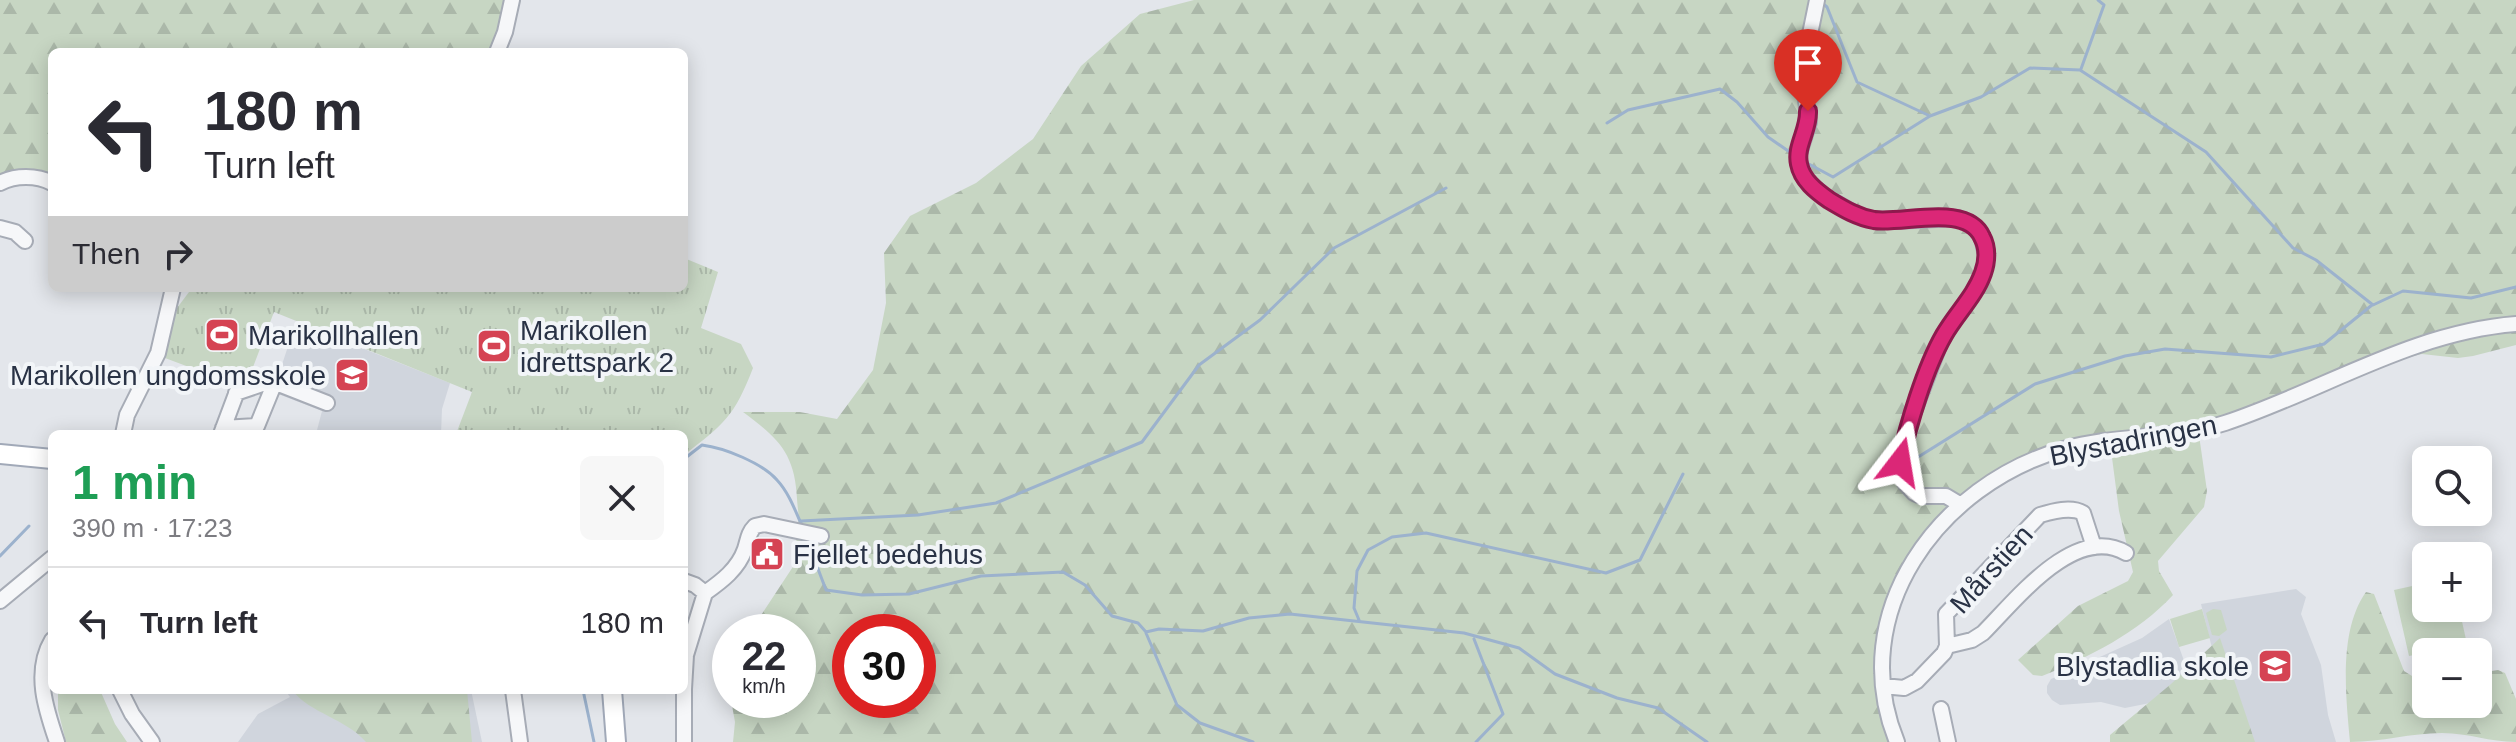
<!DOCTYPE html>
<html lang="en">
<head>
<meta charset="utf-8">
<style>
	:root { --surface:#fff; --page:#f7f7f7; --text:#2b2b33; --muted:#7c7c81; --line:#e1e1e2 }
	body { margin:0; font-family:Arial,sans-serif; background:var(--page); color:var(--text); height:100vh; display:flex; flex-direction:column; font-size:30px; white-space:nowrap }
	* { box-sizing:border-box; margin:0 }
	p { font-size:26px; color:var(--muted) }
	.icon { flex:none; width:44px; height:44px; fill:none; stroke:currentColor; stroke-width:2; stroke-linecap:round; stroke-linejoin:round }
	.map { position:relative; flex:1; overflow:hidden }
	.panel { position:absolute; left:48px; top:430px; width:640px; height:264px; display:flex; flex-direction:column; background:var(--surface); border-radius:12px; box-shadow:0 4px 20px #0003 }
	.panel>* { flex:none }
	.banner { position:absolute; left:48px; top:48px; width:640px; height:244px; border-radius:12px; box-shadow:0 4px 20px #0003; background:#fff; color:var(--text); overflow:hidden }
	.fabs { position:absolute; left:2412px; top:446px; display:grid; gap:16px }
	.fabs a { display:grid; place-items:center; width:80px; height:80px; border-radius:12px; background:var(--surface); box-shadow:0 4px 20px #0003; font-size:40px }
	.speed { position:absolute; left:712px; top:614px; display:flex; gap:16px; font-size:40px; font-weight:700; text-align:center }
	.speed>* { display:grid; place-content:center; width:104px; height:104px; border-radius:50%; background:var(--surface); box-shadow:0 4px 20px #0003; line-height:1 }
	.speed small { font-size:20px; font-weight:400 }
	.speed .limit { border:12px solid #d22; background:#fff; color:#111 }
	.pin { position:absolute; display:grid; place-items:center; width:68px; height:68px; color:#fff; margin:-82px -34px; border-radius:50% 50% 50% 0; rotate:-45deg; box-shadow:0 0 8px #0007 }
	.pin .icon { rotate:45deg }
	.me { position:absolute; width:88px; margin:-44px; rotate:14deg; stroke-linejoin:round; filter:drop-shadow(0 0 6px #0008) }
	.turn { display:flex; align-items:center; gap:28px; height:168px; padding:0 24px; font-size:36px }
	.turn .icon { width:104px; height:104px; stroke-width:2.5 }
	.turn b { display:block; font-size:56px; line-height:68px }
	.then { display:flex; align-items:center; height:76px; padding:0 24px; background:#0003; gap:16px; font-size:30px }
	.round { display:grid; place-items:center; flex:none; width:84px; height:84px; border-radius:12px; background:var(--page) }
	.overview { display:flex; align-items:center; justify-content:space-between; height:136px; padding:0 24px }
	h1 { font-size:48px; font-weight:700; line-height:60px; color:#1e9e55 }
	ul { padding:0; list-style:none }
	li { display:flex; align-items:center; gap:24px; height:112px; padding:0 24px; border-top:2px solid var(--line) }
	li div { flex:1 }
	li b { display:block; font-size:30px }
	li em { font-style:normal }
	.map>svg:first-child { display:block }
	.built { fill:#d0d5dd }
	.grass { fill:#c7d6c3 }
	.forest { fill:url(#forest-firs); fill-rule:evenodd }
	.park { fill:url(#park-tufts) }
	.lines { fill:none; stroke-linecap:round; stroke-linejoin:round }
	.stream { stroke:#9cb2cd; stroke-width:3 }
	.minor-casing { stroke:#a7acb6; stroke-width:18 }
	.major-casing { stroke:#a1a9b8; stroke-width:22 }
	.minor { stroke:#f6f7f9; stroke-width:14 }
	.major { stroke:#fff; stroke-width:18 }
	.route-casing { stroke:#8e194d; stroke-width:20 }
	.route { stroke:#db2777; stroke-width:14 }
	.labels { text-anchor:middle; stroke-width:8; stroke-linejoin:round; paint-order:stroke }
	.poi-label { font-size:28px; fill:#293245; stroke:#f2f5f8; text-anchor:start }
	.street-label { font-size:28px; fill:#293245; stroke:#f2f5f8 }
</style>
</head>
<body>
<div class="map">
<svg width="2516" height="742" viewBox="0 0 2516 742">
	<defs>
		<pattern id="forest-firs" width="22" height="20" patternUnits="userSpaceOnUse" patternTransform="scale(2)"><rect width="22" height="20" fill="#c7d6c3"/><path d="M5 1l3.5 6h-7zM16 11l3.5 6h-7z" fill="#abb8a9"/></pattern>
		<pattern id="park-tufts" width="24" height="20" patternUnits="userSpaceOnUse" patternTransform="scale(2)"><rect width="24" height="20" fill="#c7d6c3"/><path d="M3 7l-1-3M5 7V3M7 7l1-3M15 17l-1-3M17 17v-4M19 17l1-3" fill="none" stroke="#abb8a9"/></pattern>
	</defs>
	<rect width="100%" height="100%" fill="#e3e6eb"/>
	<path class="built" d="M 296,322 L 450,383 L 442,409 L 441,434 L 316,434 L 322,411 L 273,392 Z
		M 2296,589 L 2306,597 L 2301,614 L 2321,665 L 2328,715 L 2336,742 L 2247,742 L 2211,644 L 2201,604 Z
		M 2169,619 L 2192,683 L 2155,702 L 2125,708 L 2101,702 L 2060,705 L 2052,700 L 2047,693 L 2047,686 L 2051,679 L 2142,638 Z
		M 285,690 L 471,690 L 482,742 L 238,742 L 258,714 L 290,697 Z"/>
	<path class="grass" d="M 2426,583 L 2426,608 L 2459,608 L 2467,644 L 2409,656 L 2394,590 Z
		M 2202,609 L 2210,638 L 2179,647 L 2170,619 Z
		M 2213,609 L 2221,610 L 2227,630 L 2219,636 L 2212,635 L 2206,613 Z"/>
	<path class="forest" d="M 0,0 L 521,0 L 506,42 L 500,52 L 52,52 L 52,179 L 0,173 Z
		M 1194,0 L 2516,0 L 2516,345 L 2473,356 L 2458,358 L 2422,354 L 2372,366 L 2199,435 L 2207,491 L 2204,507 L 2158,561 L 2159,571 L 2173,595 C 2138,633 2089,657 2042,676 L 2033,675 L 2018,660 L 2078,606 L 2128,581 L 2133,572 L 2119,511 L 2111,450 L 2072,453 L 2005,478 L 1978,497 L 1927,544 L 1887,624 L 1891,701 L 1904,742 L 733,742 L 735,722 L 731,700 L 798,700 L 798,632 L 750,632 L 802,553 L 794,535 C 801,521 798,514 797,499 C 795,453 778,438 743,412 L 800,412 L 837,419 L 873,370 L 886,303 L 884,253 L 910,216 L 976,183 L 1033,139 L 1081,66 L 1140,14 ZM 850,632 L 918,632 L 918,700 L 850,700 Z
		M 2366,592 L 2374,594 L 2404,671 L 2412,676 L 2426,676 L 2426,704 L 2478,704 L 2478,673 L 2498,670 L 2505,673 L 2516,699 L 2516,742 C 2489,742 2469,733 2442,733 C 2411,733 2382,742 2350,742 C 2346,698 2338,631 2366,592 Z
		M 2220,638 L 2255,742 L 2110,742 L 2110,735 L 2171,684 Z
		M 58,690 L 100,690 L 115,724 L 127,742 L 66,742 L 58,710 Z
		M 292,690 L 467,690 L 472,742 L 366,742 C 345,718 311,714 292,690 Z"/>
	<path class="park" d="M 684,258 L 718,272 L 701,328 L 741,344 L 753,368 C 734,417 724,424 684,455 L 684,434 L 456,434 L 472,392 L 274,312 L 245,388 L 165,358 L 177,308 L 192,288 L 684,288 Z"/>
	<g class="lines">
		<path class="stream" d="M 1821,2 L 1827,7 L 1857,82 L 1930,116
			M 2081,69 L 2104,5 L 2098,0
			M 1607,123 L 1628,110 L 1720,89 L 1737,102 L 1768,137 L 1794,155
			M 1807,163 L 1833,177 L 1930,116 L 1981,97 L 2030,68 L 2080,70 L 2206,152 L 2293,248 L 2316,260 L 2373,305 L 2403,291 L 2471,298 L 2516,287
			M 684,459 L 702,445 C 725,448 762,463 777,480 C 789,493 795,510 802,526
			M 1907,464 L 2035,384 L 2125,356 L 2165,349 L 2271,357 L 2324,344 L 2372,305
			M 801,521 L 918,515 L 996,503 L 1142,442 L 1199,365 L 1260,320 L 1334,248 L 1446,188
			M 806,537 L 826,590 L 862,595 L 909,594 L 981,576 L 1063,572 L 1085,585 L 1112,616 L 1138,623 L 1146,632 L 1159,629 L 1203,631 L 1249,618 L 1290,614 L 1464,633 L 1519,648 L 1555,674 L 1617,698 L 1658,708 L 1707,742
			M 0,556 L 29,526
			M 1359,620 L 1354,608 L 1357,571 L 1368,550 L 1392,537 L 1426,533 L 1606,573 L 1640,560 L 1683,474
			M 1146,633 L 1177,705 L 1200,723 L 1253,742
			M 1474,639 L 1503,714 L 1476,742
			M 583,690 L 594,742"/>
		<g class="minor-casing">
			<path id="minor" d="M 1817,0 L 1802,73 L 1809,122 L 1798,157 L 1804,178 L 1824,196 L 1863,218 L 1893,221 L 1958,218 L 1972,224 L 1982,237 L 1986,256 L 1983,273 L 1977,287 L 1942,338 L 1911,419 L 1900,462 L 1905,483 L 1914,493 L 1921,496 L 1946,496 L 1961,505
				M 497,52 L 505,32 L 512,0
				M 0,183 C 15,175 37,175 52,183
				M 0,228 L 15,232 L 25,241
				M 236,393 L 271,381 L 327,403
				M 223,428 L 257,426 L 275,382
				M 123,434 L 127,415 L 158,353 L 173,288
				M 221,434 L 239,386
				M 684,581 L 695,585 L 705,593
				M 705,593 C 722,581 738,569 745,549 C 748,540 748,533 755,526 L 764,524 L 821,536
				M 0,601 L 52,558
				M 52,640 C 33,672 46,710 57,742
				M 1947,646 L 1972,640 L 1983,633 C 2015,601 2075,523 2126,553
				M 1883,686 L 1904,688 L 1917,681 L 1944,653 L 1947,646 L 1946,614 L 2040,515 C 2053,511 2071,506 2083,513 L 2094,547
				M 684,689 L 686,655 L 705,593
				M 120,690 L 132,714 L 152,742
				M 513,690 L 520,742
				M 684,690 L 684,742
				M 1941,709 L 1948,742
				M 1897,742 C 1844,613 1939,484 2064,449 C 2117,434 2172,440 2225,423 C 2322,391 2412,332 2516,324"/>
		</g>
		<g class="major-casing">
			<path id="major" d="M 0,454 L 52,459
				M 612,690 L 616,742"/>
		</g>
		<use href="#minor" class="minor"/>
		<use href="#major" class="major"/>
	</g>
	<g class="lines">
		<g class="route-casing">
			<path id="route" d="M 1808,111 C 1809,130 1795,146 1799,164 C 1802,180 1816,191 1829,200 C 1844,209 1857,217 1874,220 C 1904,224 1967,203 1982,237 C 1988,248 1987,262 1983,273 C 1975,296 1956,314 1944,335 C 1925,368 1908,425 1900,462"/>
		</g>
		<use href="#route" class="route"/>
	</g>
	<defs>
		<g id="stadium-square" transform="scale(1.8)"><rect x="-9" y="-9" width="18" height="18" rx="4" fill="#d54353" stroke="#f2f5f8"/><path d="M0-5a6.5 5 0 1 0 0 10a6.5 5 0 1 0 0-10ZM-3.5-1.8h7v3.6h-7Z" fill="#fff"/></g>
		<g id="school-square" transform="scale(1.8)"><rect x="-9" y="-9" width="18" height="18" rx="4" fill="#d54353" stroke="#f2f5f8"/><path d="M0-5L7-2L0 1L-7-2ZM-4 1L0 2.5L4 1V4Q0 6-4 4Z" fill="#fff"/></g>
		<g id="civic-square" transform="scale(1.8)"><rect x="-9" y="-9" width="18" height="18" rx="4" fill="#d54353" stroke="#f2f5f8"/><path d="M-.6-6.5H3V-4.5H.6V-3L4-1V1h2V6H-6V1h2V-1L-.6-3ZM-1.2 2.5V6h2.4V2.5Z" fill="#fff"/></g>
	</defs>
	<g fill-rule="evenodd">
		<use href="#stadium-square" x="222" y="335"/>
		<use href="#stadium-square" x="494" y="346"/>
		<use href="#school-square" x="352" y="375"/>
		<use href="#civic-square" x="767" y="554"/>
		<use href="#school-square" x="2275" y="666"/>
	</g>
	<g class="labels">
		<g class="poi-label">
			<text x="520" y="340">Marikollen<tspan x="520" dy="32">idrettspark 2</tspan></text>
			<text x="248" y="345">Marikollhallen</text>
			<text x="326" y="385" text-anchor="end">Marikollen ungdomsskole</text>
			<text x="793" y="564">Fjellet bedehus</text>
			<text x="2249" y="676" text-anchor="end">Blystadlia skole</text>
		</g>
		<g class="street-label">
			<text transform="translate(2133 440) rotate(-11)" y="10">Blystadringen</text>
			<text transform="translate(1991 569) rotate(-48)" y="10">Mårstien</text>
		</g>
	</g>
</svg>
<div class="fabs">
<a><svg class="icon" aria-label="search" viewBox="0 0 24 24"><circle cx="10" cy="10" r="6"/><path d="M15 15l6 6"/></svg></a>
<a>+</a>
<a>−</a>
</div>
<div class="speed"><div>22<small>km/h</small></div><div class="limit">30</div></div>
<div class="pin" style="left:1808px;top:111px;background:#d93025"><svg class="icon" aria-label="arrive" viewBox="0 0 24 24"><path d="M6 21V4h12l-3 4 3 4H6"/></svg></div>
<svg class="me" style="left:1900px;top:462px" viewBox="-20 -20 40 40"><path d="M0-17L14 15 0 8-14 15z" fill="#db2777" stroke="#fff" stroke-width="4"/></svg>
<div class="banner">
<div class="turn"><svg class="icon" aria-label="left" viewBox="0 0 24 24"><path d="M17 20v-9H6M10 6l-5 5 5 5"/></svg><div><b>180 m</b>Turn left</div></div>
<div class="then">Then<svg class="icon" aria-label="right" viewBox="0 0 24 24"><path d="M7 20v-9h11M14 6l5 5-5 5"/></svg></div>
</div>
<section class="panel">
<div class="overview"><div><h1>1 min</h1><p>390 m · 17:23</p></div><a class="round"><svg class="icon" aria-label="close" viewBox="0 0 24 24"><path d="M6 6l12 12M18 6L6 18"/></svg></a></div>
<ul>
<li><svg class="icon" aria-label="left" viewBox="0 0 24 24"><path d="M17 20v-9H6M10 6l-5 5 5 5"/></svg><div><b>Turn left</b></div><em>180 m</em></li>
</ul>
</section>
</div>
</body>
</html>
